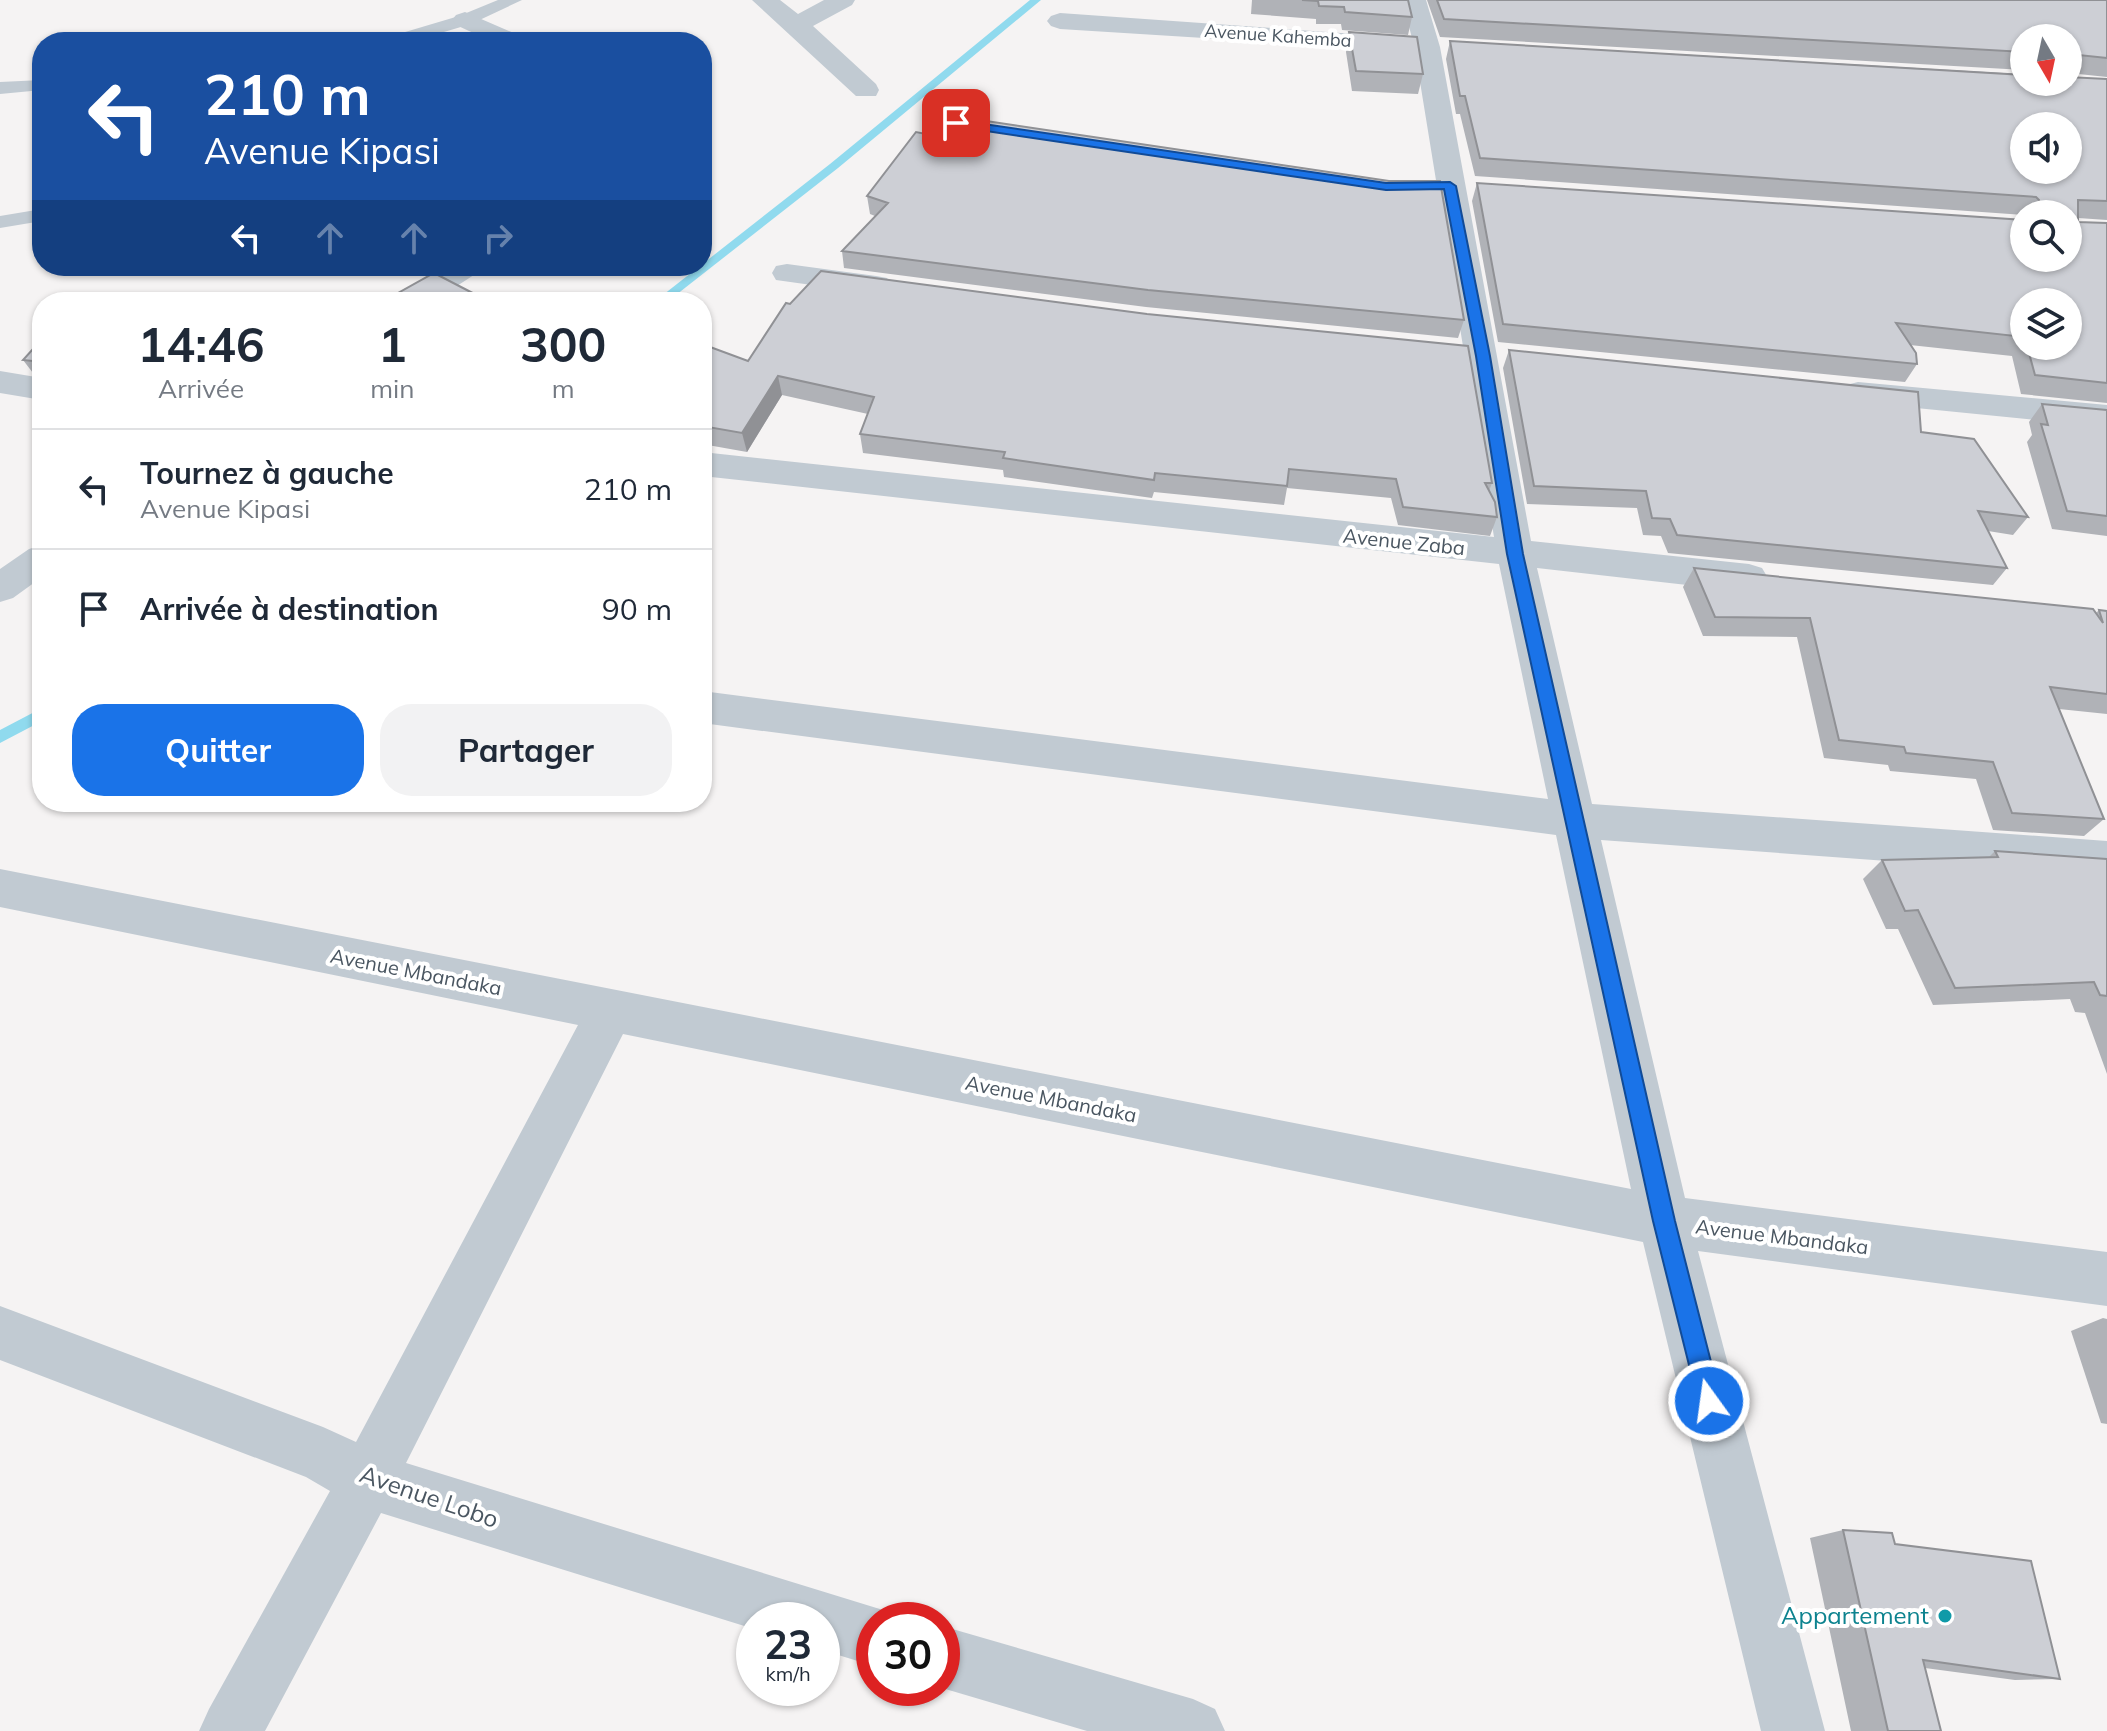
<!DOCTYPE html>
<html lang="fr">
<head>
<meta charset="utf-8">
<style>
	:root { --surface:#fff; --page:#f2f2f3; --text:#1f2937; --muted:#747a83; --line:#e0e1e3; --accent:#1a73e8 }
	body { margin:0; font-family:Mulish,sans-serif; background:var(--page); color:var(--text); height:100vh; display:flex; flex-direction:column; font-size:30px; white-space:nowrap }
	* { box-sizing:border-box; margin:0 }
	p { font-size:26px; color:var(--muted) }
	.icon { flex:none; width:44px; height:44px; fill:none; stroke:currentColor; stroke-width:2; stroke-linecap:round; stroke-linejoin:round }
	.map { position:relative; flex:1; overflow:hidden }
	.drawer { position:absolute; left:32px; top:292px; width:680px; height:520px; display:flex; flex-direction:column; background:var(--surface); border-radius:32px; box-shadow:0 2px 6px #0004 }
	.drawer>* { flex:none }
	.guide { position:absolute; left:32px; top:32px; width:680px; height:244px; border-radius:32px; box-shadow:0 2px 6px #0004; background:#1a4fa0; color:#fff; overflow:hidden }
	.needle { width:52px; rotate:171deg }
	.buttons { position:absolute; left:2010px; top:24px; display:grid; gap:16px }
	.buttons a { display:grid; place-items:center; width:72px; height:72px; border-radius:50%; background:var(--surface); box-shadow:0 2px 6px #0004; font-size:40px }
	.speed { position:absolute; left:736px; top:1602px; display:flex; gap:16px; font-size:40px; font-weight:700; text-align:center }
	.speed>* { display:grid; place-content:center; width:104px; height:104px; border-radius:50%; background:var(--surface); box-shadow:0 2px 6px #0004; line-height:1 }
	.speed small { font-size:20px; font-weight:400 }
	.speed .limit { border:12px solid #d22; background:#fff; color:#111 }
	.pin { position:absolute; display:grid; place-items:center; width:68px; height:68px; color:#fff; margin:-34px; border-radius:16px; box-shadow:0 4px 12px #0006 }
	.me { position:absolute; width:88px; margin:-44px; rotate:346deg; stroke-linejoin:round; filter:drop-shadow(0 0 6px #0008) }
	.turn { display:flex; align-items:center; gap:28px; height:168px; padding:0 40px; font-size:36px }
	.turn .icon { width:104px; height:104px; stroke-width:2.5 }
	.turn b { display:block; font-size:56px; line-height:68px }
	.lanes { display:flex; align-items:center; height:76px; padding:0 40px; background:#0003; justify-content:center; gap:40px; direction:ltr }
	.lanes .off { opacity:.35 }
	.eta { display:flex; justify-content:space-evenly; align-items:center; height:136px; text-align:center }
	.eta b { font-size:48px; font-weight:700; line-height:56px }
	.primary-button { display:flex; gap:16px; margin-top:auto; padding:16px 40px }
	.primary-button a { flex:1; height:92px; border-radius:32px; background:var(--accent); color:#fff; font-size:32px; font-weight:700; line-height:92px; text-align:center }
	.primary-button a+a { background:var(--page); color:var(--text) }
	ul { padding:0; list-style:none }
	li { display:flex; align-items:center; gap:24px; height:120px; padding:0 40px; border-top:2px solid var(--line) }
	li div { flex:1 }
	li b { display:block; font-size:30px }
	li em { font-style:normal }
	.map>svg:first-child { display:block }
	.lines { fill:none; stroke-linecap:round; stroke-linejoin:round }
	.stream { fill:#90daee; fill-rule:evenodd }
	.lane { fill:#c1cad2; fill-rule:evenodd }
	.street { fill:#c1cad2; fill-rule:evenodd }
	.wall { fill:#b0b2b7; fill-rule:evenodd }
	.shaded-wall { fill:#909195 }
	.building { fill:#cdcfd5; stroke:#909195; stroke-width:2; fill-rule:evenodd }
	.route { fill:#1a73e8; stroke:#114b97; stroke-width:2 }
	.culture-dot { fill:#0f9aa8; stroke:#fff; stroke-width:3 }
	.labels { text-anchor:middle; stroke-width:8; stroke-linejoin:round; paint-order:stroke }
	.far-street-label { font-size:18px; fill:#4a5661; stroke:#fff }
	.street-label { font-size:20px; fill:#4a5661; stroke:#fff }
	.near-street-label { font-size:24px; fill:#4a5661; stroke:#fff }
	.near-culture-label { font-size:24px; fill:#0d838f; stroke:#fff; text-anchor:end }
</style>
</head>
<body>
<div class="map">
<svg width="2107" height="1731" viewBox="0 0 2107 1731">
	<rect width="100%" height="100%" fill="#f5f3f3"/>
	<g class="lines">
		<path class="stream" d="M 1030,0 L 1041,0 L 838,168 L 667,302 L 654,302 L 830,164 Z
			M 42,708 L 42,721 L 0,743 L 0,730 Z"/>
		<path class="lane" d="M 498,0 L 522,0 L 471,24 L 410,42 L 382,42 L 385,38 L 459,16 Z
			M 42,80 L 42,90 L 0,94 L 0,82 Z
			M 42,209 L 42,221 L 0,228 L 0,216 Z"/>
		<path class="street" d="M 752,0 L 780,0 L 798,14 L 824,0 L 855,0 L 852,5 L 813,26 L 876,84 L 879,90 L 876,96 L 856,96 Z
			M 1402,0 L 1426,0 L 1440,47 L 1531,541 L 1749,564 L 1762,568 L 1768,578 L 1762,588 L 1749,592 L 1537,568 L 1592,804 L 2107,841 L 2107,877 L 1601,840 L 1685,1198 L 2107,1252 L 2107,1306 L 1698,1251 L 1825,1731 L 1761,1731 L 1643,1242 L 623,1034 L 406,1463 L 896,1614 L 898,1620 L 874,1620 L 874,1666 L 822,1650 L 822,1620 L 754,1620 L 754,1629 L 381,1513 L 265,1731 L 199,1731 L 209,1709 L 330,1491 L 306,1477 L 0,1360 L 0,1306 L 323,1427 L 356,1442 L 578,1025 L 0,907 L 0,869 L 1631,1189 L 1556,835 L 702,723 L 702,691 L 1548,799 L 1499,564 L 702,476 L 702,452 L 1494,537 L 1415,51 L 1060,29 L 1051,26 L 1047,21 L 1051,16 L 1060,13 L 1412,38 Z
			M 465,12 L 523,37 L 527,42 L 493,42 L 456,25 L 452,20 L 456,15 Z
			M 787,264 L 876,276 L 887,278 L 892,285 L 887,292 L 876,294 L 776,280 L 772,273 L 776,266 Z
			M 445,266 L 481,266 L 477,273 L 432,302 L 395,302 L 400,295 Z
			M 0,371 L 42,378 L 42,400 L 0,393 Z
			M 1858,382 L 2107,405 L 2107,427 L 1846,401 L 1841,393 L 1846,385 Z
			M 42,545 L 42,577 L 13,598 L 0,602 L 0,569 L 29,549 Z
			M 942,1626 L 1193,1699 L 1215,1709 L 1225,1731 L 1087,1731 L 942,1688 Z"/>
	</g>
	<path class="wall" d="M 1252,0 L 1408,0 L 1412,17 L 1408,35 L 1342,30 L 1341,24 L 1316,24 L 1316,19 L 1251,14 Z
		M 1427,0 L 2107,0 L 2107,77 L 2069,73 L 2068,74 L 2068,38 L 2024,38 L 2024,70 L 1440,37 Z
		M 1349,32 L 1423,74 L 1418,94 L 1352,91 L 1346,52 Z
		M 1450,41 L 2107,79 L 2107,220 L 2078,218 L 2078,222 L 2107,223 L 2107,403 L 2021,394 L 2012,356 L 1910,345 L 1917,364 L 1905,382 L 1498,342 L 1472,201 L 1477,183 L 2024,258 L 2068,214 L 2024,215 L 1475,176 L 1460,114 L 1456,114 L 1446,59 ZM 2024,302 L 2068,346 L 2024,346 Z
		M 953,132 L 1464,320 L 1458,338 L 1146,307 L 844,268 L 842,251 L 875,216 L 870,214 L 867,196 L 931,135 Z
		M 42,339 L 42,374 L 33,373 L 23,360 Z
		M 702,344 L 748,361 L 1492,483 L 1489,491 L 1497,517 L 1490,536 L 1398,525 L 1391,498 L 1287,488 L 1284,505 L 1154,492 L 1152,498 L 1004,477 L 1003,470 L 863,453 L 860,434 L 868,414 L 782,395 L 747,452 L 702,444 Z
		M 1509,350 L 1921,432 L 2028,517 L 2013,535 L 1988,531 L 2007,568 L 1993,585 L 1668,553 L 1661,536 L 1643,535 L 1637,508 L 1527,504 L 1503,368 Z
		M 2042,404 L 2107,410 L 2107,536 L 2052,529 L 2027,442 L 2032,435 L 2029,422 Z
		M 1694,568 L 2096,613 L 2099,610 L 2107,611 L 2107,714 L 2059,709 L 2104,819 L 2084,836 L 1993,830 L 1976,779 L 1890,771 L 1888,765 L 1824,758 L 1797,637 L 1703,636 L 1683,587 Z
		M 1995,851 L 2107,859 L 2107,1074 L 2085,1013 L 2075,1012 L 2070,999 L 1933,1005 L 1898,929 L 1886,929 L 1863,879 L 1882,860 L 1989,857 Z
		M 2103,1318 L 2107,1319 L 2107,1424 L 2101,1423 L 2071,1331 Z
		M 1843,1530 L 1895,1544 L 2060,1679 L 2015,1680 L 1925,1668 L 1941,1731 L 1851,1731 L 1810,1538 Z"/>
	<path class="shaded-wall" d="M 778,376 L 782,395 L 747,452 L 742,433 Z"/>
	<path class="building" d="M 1302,0 L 1408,0 L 1412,17 L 1345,12 L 1344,7 L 1319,6 L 1318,1 Z
		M 1437,0 L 2107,0 L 2107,58 L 2079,55 L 2076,61 L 2068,61 L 2068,38 L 2024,38 L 2024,52 L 1444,19 Z
		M 1349,32 L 1417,37 L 1423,74 L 1356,71 Z
		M 1450,41 L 2024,75 L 2024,82 L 2068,82 L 2068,77 L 2107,79 L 2107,201 L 2078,200 L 2078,222 L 2107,223 L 2107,383 L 2035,375 L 2027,346 L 2068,346 L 2068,302 L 2024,302 L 2024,337 L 1896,323 L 1916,353 L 1917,364 L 1503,324 L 1477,183 L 2024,220 L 2024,258 L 2068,258 L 2068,214 L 2039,214 L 2039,200 L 2036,197 L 1480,158 L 1465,96 L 1460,96 ZM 2024,126 L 2068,126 L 2068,170 L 2024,170 Z
		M 966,118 L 1389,181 L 1440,181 L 1464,320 L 1148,290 L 842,251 L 888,203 L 867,196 L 916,132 L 931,135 L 941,128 L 953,132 Z
		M 821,271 L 1147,314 L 1468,346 L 1492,483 L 1485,483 L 1495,502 L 1497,517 L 1403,507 L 1396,479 L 1289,469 L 1287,486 L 1155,473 L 1154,480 L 1003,458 L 1005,452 L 860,434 L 874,397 L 778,376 L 742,433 L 702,426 L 702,344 L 748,361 L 786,303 L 790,304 Z
		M 434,273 L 490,302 L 382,302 Z
		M 42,339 L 42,362 L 23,360 Z
		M 1509,350 L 1918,392 L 1921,432 L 1974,439 L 2028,517 L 1978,511 L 2007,568 L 1677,535 L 1670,519 L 1652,518 L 1646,491 L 1534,486 Z
		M 2042,404 L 2107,410 L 2107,516 L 2067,511 L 2041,424 L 2048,425 Z
		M 1694,568 L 2093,609 L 2103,623 L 2099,610 L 2107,611 L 2107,694 L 2050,687 L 2104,819 L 2012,813 L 1993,762 L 1906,753 L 1904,747 L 1839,740 L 1810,618 L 1715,617 Z
		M 1995,851 L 2107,859 L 2107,996 L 2100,995 L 2094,982 L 1955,988 L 1918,910 L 1905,911 L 1882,860 L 1998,857 Z
		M 1843,1530 L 1892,1533 L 1895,1544 L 2031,1561 L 2060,1679 L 1923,1660 L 1941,1731 L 1888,1731 Z"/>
	<path class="route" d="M 956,120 L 1386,183 L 1450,182 L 1456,186 L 1490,356 L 1523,554 L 1675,1221 L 1721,1401 L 1718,1409 L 1709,1413 L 1701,1409 L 1698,1401 L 1653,1221 L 1507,554 L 1476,356 L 1444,189 L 1386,190 L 952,126 L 952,121 Z"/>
	<circle class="culture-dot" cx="1945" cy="1616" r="8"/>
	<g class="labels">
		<g class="far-street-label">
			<text transform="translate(1278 36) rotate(4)" y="6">Avenue Kahemba</text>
		</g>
		<g class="street-label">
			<text transform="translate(1404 542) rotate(6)" y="7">Avenue Zaba</text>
			<text transform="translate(416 972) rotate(11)" y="7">Avenue Mbandaka</text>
			<text transform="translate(1051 1099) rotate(11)" y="7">Avenue Mbandaka</text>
			<text transform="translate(1782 1237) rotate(7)" y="7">Avenue Mbandaka</text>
		</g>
		<g class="near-street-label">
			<text transform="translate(429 1497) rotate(19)" y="8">Avenue Lobo</text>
		</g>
		<g class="near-culture-label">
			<text x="1929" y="1624">Appartement</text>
		</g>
	</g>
</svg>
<div class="buttons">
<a><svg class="needle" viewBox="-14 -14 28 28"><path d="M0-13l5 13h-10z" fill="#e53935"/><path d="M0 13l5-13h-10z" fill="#747a83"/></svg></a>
<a><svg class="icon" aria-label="sound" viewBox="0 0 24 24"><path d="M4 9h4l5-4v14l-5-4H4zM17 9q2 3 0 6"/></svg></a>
<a><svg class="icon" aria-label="search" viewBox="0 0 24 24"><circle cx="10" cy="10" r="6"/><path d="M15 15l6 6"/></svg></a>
<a><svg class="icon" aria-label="layers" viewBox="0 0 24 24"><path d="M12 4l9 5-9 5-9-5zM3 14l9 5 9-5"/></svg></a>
</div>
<div class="speed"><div>23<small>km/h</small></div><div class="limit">30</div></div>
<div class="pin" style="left:956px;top:123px;background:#d93025"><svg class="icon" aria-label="arrive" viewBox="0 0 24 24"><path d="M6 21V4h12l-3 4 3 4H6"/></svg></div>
<svg class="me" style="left:1709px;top:1401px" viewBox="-20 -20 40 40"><circle r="17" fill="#1a73e8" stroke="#fff" stroke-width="3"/><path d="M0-11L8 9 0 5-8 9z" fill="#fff"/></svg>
<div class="guide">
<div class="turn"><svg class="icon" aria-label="left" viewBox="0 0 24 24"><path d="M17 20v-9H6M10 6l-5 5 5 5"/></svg><div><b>210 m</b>Avenue Kipasi</div></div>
<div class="lanes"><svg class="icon" aria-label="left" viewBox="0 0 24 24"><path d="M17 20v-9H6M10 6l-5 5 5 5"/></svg><svg class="icon off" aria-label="ahead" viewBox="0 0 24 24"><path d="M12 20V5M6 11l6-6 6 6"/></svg><svg class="icon off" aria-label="ahead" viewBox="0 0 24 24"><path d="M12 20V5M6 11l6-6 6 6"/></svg><svg class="icon off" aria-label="right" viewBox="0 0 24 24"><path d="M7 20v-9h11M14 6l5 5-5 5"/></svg></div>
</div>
<section class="drawer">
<div class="eta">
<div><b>14:46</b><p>Arrivée</p></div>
<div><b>1</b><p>min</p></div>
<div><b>300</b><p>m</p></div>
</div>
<ul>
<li><svg class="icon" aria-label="left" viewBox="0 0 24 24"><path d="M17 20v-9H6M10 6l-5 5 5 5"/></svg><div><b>Tournez à gauche</b><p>Avenue Kipasi</p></div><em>210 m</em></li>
<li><svg class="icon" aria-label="arrive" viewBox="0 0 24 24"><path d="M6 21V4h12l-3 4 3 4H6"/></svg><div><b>Arrivée à destination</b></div><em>90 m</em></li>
</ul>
<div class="primary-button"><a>Quitter</a><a>Partager</a></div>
</section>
</div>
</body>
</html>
